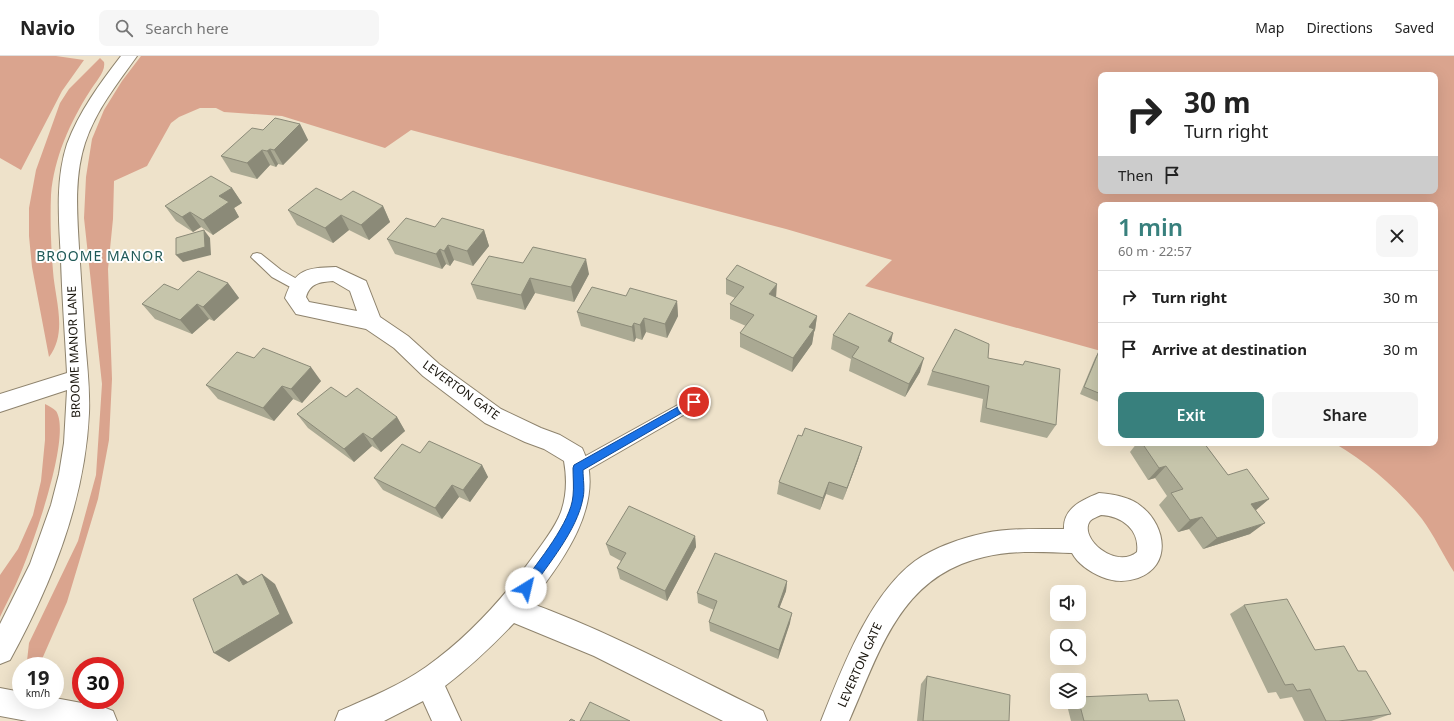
<!DOCTYPE html>
<html lang="en">
<head>
<meta charset="utf-8">
<style>
	:root { --surface:#fff; --page:#f6f6f6; --text:#222; --muted:#767676; --line:#e0e0e0; --accent:#38807d }
	body { margin:0; font-family:"Noto Sans",sans-serif; background:var(--page); color:var(--text); height:100vh; display:flex; flex-direction:column; font-size:15px; white-space:nowrap }
	* { box-sizing:border-box; margin:0 }
	p { font-size:13px; color:var(--muted) }
	.icon { flex:none; width:22px; height:22px; fill:none; stroke:currentColor; stroke-width:2; stroke-linecap:round; stroke-linejoin:round }
	.map { position:relative; flex:1; overflow:hidden }
	.panel { position:absolute; left:1098px; top:146px; width:340px; height:244px; display:flex; flex-direction:column; background:var(--surface); border-radius:8px; box-shadow:0 4px 16px #0002 }
	.panel>* { flex:none }
	.hud { position:absolute; left:1098px; top:16px; width:340px; height:122px; border-radius:8px; box-shadow:0 4px 16px #0002; background:#fff; color:var(--text); overflow:hidden }
	.buttons { position:absolute; left:1050px; top:529px; display:grid; gap:8px }
	.buttons a { display:grid; place-items:center; width:36px; height:36px; border-radius:8px; background:var(--surface); box-shadow:0 4px 16px #0002; font-size:20px }
	.speed { position:absolute; left:12px; top:601px; display:flex; gap:8px; font-size:20px; font-weight:700; text-align:center }
	.speed>* { display:grid; place-content:center; width:52px; height:52px; border-radius:50%; background:var(--surface); box-shadow:0 4px 16px #0002; line-height:1 }
	.speed small { font-size:10px; font-weight:400 }
	.speed .limit { border:6px solid #d22; background:#fff; color:#111 }
	.pin { position:absolute; display:grid; place-items:center; width:34px; height:34px; color:#fff; margin:-17px; border:2px solid #fff; border-radius:50%; box-shadow:0 1px 4px #0007 }
	.me { position:absolute; width:44px; margin:-22px; rotate:36deg; stroke-linejoin:round; filter:drop-shadow(0 0 3px #0008) }
	.turn { display:flex; align-items:center; gap:14px; height:84px; padding:0 20px; font-size:18px }
	.turn .icon { width:52px; height:52px; stroke-width:2.5 }
	.turn b { display:block; font-size:28px; line-height:34px }
	.then { display:flex; align-items:center; height:38px; padding:0 20px; background:#0003; gap:8px; font-size:15px }
	.round { display:grid; place-items:center; flex:none; width:42px; height:42px; border-radius:8px; background:var(--page) }
	.overview { display:flex; align-items:center; justify-content:space-between; height:68px; padding:0 20px }
	h1 { font-size:24px; font-weight:600; line-height:30px; color:var(--accent) }
	.cta { display:flex; gap:8px; margin-top:auto; padding:8px 20px }
	.cta a { flex:1; height:46px; border-radius:8px; background:var(--accent); color:#fff; font-size:16px; font-weight:600; line-height:46px; text-align:center }
	.cta a+a { background:var(--page); color:var(--text) }
	ul { padding:0; list-style:none }
	li { display:flex; align-items:center; gap:12px; height:52px; padding:0 20px; border-top:1px solid var(--line) }
	li div { flex:1 }
	li b { display:block; font-size:15px }
	li em { font-style:normal }
	header { display:flex; align-items:center; gap:24px; box-sizing:border-box; height:56px; padding:0 20px; background:var(--surface); border-bottom:1px solid var(--line) }
	header strong { font-size:19px }
	nav { display:flex; gap:22px; margin-inline-start:auto; font-size:14px }
	.search { width:280px; height:36px; background:var(--page); display:flex; align-items:center; gap:10px; box-sizing:border-box; padding:0 14px; border-radius:8px; color:var(--muted); font-size:15px }
	.map>svg:first-child { display:block }
	.green { fill:#daa48e; fill-rule:evenodd }
	.lines { fill:none; stroke-linecap:round; stroke-linejoin:round }
	.lane-casing { stroke:#8e836d; stroke-width:2 }
	.street-casing { stroke:#8e836d; stroke-width:2 }
	.lane { fill:#fff; fill-rule:evenodd }
	.street { fill:#fff; fill-rule:evenodd }
	.wall { fill:#aaa993 }
	.shaded-wall { fill:#8b8a78 }
	.building { fill:#c6c5ab; stroke:#8b8a78 }
	.route { fill:#1a73e8; stroke:#114b97 }
	.labels { text-anchor:middle; stroke-width:4; stroke-linejoin:round; paint-order:stroke }
	.street-label { font-size:12px; fill:#17130b; stroke:#fff }
	.quarter-label { font-size:14px; letter-spacing:1px; fill:#205a58; stroke:#fff }
</style>
</head>
<body>
<header>
<strong>Navio</strong>
<div class="search"><svg class="icon" aria-label="search" viewBox="0 0 24 24"><circle cx="10" cy="10" r="6"/><path d="M15 15l6 6"/></svg>Search here</div>
<nav><a>Map</a><a>Directions</a><a>Saved</a></nav>
</header>
<div class="map">
<svg width="1454" height="665" viewBox="0 0 1454 665">
	<rect width="100%" height="100%" fill="#eee2ca"/>
	<path class="green" d="M 0,0 L 56,0 L 84,4 L 62,35 L 21,114 L 0,102 Z
		M 141,0 L 1454,0 L 1454,516 C 1443,499 1434,479 1422,463 C 1398,433 1367,406 1334,387 L 1435,387 L 1435,149 L 1101,149 L 1101,295 L 865,230 L 892,204 L 786,173 L 411,74 L 385,92 L 282,60 L 224,56 L 216,52 L 200,52 L 179,61 L 171,67 L 147,110 L 114,125 L 113,163 L 108,213 L 112,323 L 109,384 L 98,443 L 67,546 L 39,610 L 28,610 L 27,605 L 29,587 L 78,485 L 96,419 L 102,328 L 84,162 L 86,121 L 92,83 L 104,54 L 122,25 ZM 1101,19 L 1435,19 L 1435,135 L 1101,135 Z
		M 100,2 L 104,6 C 106,16 95,26 90,35 C 70,66 54,102 51,139 C 50,164 51,191 53,215 C 55,244 68,276 49,301 L 32,211 L 29,180 L 29,152 L 36,114 L 60,47 L 69,33 Z
		M 45,348 C 49,350 53,352 56,355 C 73,380 29,500 16,528 C 11,539 5,550 0,561 L 0,519 L 18,493 L 33,459 L 41,425 L 45,384 Z"/>
	<g class="lines">
		<g class="lane-casing">
			<path id="lane" d="M 257,197 L 261,198 L 281,214 L 304,227 L 305,230 L 304,233 L 299,235 L 294,233 L 272,221 L 251,201 L 253,198 Z
				M 694,340 L 699,342 L 701,346 L 699,350 L 583,417 L 578,419 L 573,417 L 571,412 L 573,407 Z"/>
		</g>
		<g class="street-casing">
			<path id="street" d="M 121,0 L 137,0 C 117,28 96,54 85,87 C 74,121 77,157 79,192 C 81,222 83,253 85,284 C 87,308 90,333 89,357 C 85,445 52,527 10,604 L 0,608 L 0,568 L 30,508 L 51,449 L 59,418 L 64,387 L 67,334 L 0,356 L 0,338 L 67,317 C 65,279 62,241 61,204 C 59,165 55,125 67,88 C 79,56 100,27 121,0 Z
				M 336,211 L 366,225 L 380,261 L 408,280 L 439,308 L 501,353 L 541,372 L 560,379 L 582,392 C 608,445 562,507 530,547 C 610,576 686,617 763,655 L 767,665 L 723,665 L 594,600 L 514,567 C 492,590 470,611 445,630 L 461,665 L 432,665 L 423,645 L 384,665 L 335,665 L 339,655 C 369,642 399,630 426,611 C 468,581 502,544 532,502 C 542,488 555,472 561,456 C 567,439 567,422 564,405 L 544,393 L 525,386 L 485,367 L 423,320 L 394,292 L 366,273 L 296,258 L 285,242 C 295,212 308,212 336,211 ZM 333,225 L 350,235 L 357,255 L 309,246 L 306,241 C 310,227 320,226 333,225 Z
				M 1099,437 C 1113,438 1131,441 1142,451 C 1166,470 1172,510 1138,522 C 1125,526 1115,526 1102,521 C 1090,516 1078,508 1072,497 C 1043,496 1012,494 984,501 C 900,520 880,595 849,665 L 821,665 C 842,613 869,539 915,505 C 935,491 962,482 985,477 C 1011,472 1038,473 1064,473 C 1063,452 1082,444 1099,437 ZM 1101,459 C 1121,460 1140,473 1137,496 C 1116,514 1078,482 1090,465 C 1093,462 1097,461 1101,459 Z
				M 0,632 L 21,636 L 21,644 L 55,644 L 55,642 L 103,651 L 113,655 L 117,665 L 27,665 L 0,660 Z"/>
		</g>
		<use href="#lane" class="lane"/>
		<use href="#street" class="street"/>
	</g>
	<path class="wall" d="M 300,68 L 308,84 L 283,109 L 278,108 L 276,111 L 270,109 L 257,123 L 231,116 L 221,100 L 263,74 Z
		M 232,132 L 242,147 L 234,152 L 239,161 L 213,179 L 201,171 L 193,176 L 176,165 L 165,150 Z
		M 341,144 L 383,150 L 390,166 L 369,184 L 349,174 L 333,187 L 297,169 L 288,154 Z
		M 435,171 L 484,174 L 489,190 L 473,210 L 454,204 L 450,210 L 446,208 L 442,213 L 395,198 L 387,183 Z
		M 523,207 L 589,218 L 574,246 L 535,237 L 525,254 L 477,243 L 471,228 Z
		M 726,223 L 776,241 L 817,260 L 815,274 L 814,276 L 812,288 L 792,316 L 740,291 L 740,277 L 746,270 L 730,263 L 730,248 L 735,242 L 726,238 Z
		M 228,227 L 239,242 L 214,265 L 209,263 L 192,278 L 155,263 L 142,248 L 178,234 Z
		M 626,240 L 677,245 L 678,260 L 667,282 L 646,276 L 642,284 L 636,282 L 634,286 L 581,270 L 577,256 Z
		M 833,279 L 891,287 L 920,316 L 905,341 L 849,315 L 851,303 L 831,293 Z
		M 1099,295 L 1101,295 L 1101,347 L 1080,338 L 1095,302 Z
		M 254,302 L 321,325 L 302,347 L 293,343 L 274,365 L 218,343 L 206,329 Z
		M 988,302 L 1056,369 L 1047,382 L 980,366 L 983,343 L 927,329 L 932,315 Z
		M 346,341 L 397,361 L 405,375 L 381,396 L 372,390 L 354,406 L 308,372 L 297,358 Z
		M 802,380 L 862,391 L 858,404 L 843,444 L 826,438 L 820,454 L 777,438 L 779,426 Z
		M 1137,387 L 1204,387 L 1228,419 L 1269,443 L 1255,454 L 1250,478 L 1203,493 L 1189,473 L 1178,476 L 1159,449 L 1167,440 L 1155,422 L 1148,424 L 1130,396 Z
		M 420,397 L 482,409 L 488,421 L 470,446 L 459,441 L 442,463 L 383,434 L 374,422 Z
		M 695,480 L 696,491 L 667,545 L 620,523 L 617,512 L 621,505 L 610,499 L 606,488 Z
		M 787,525 L 786,535 L 779,552 L 790,567 L 778,603 L 710,575 L 709,566 L 714,554 L 698,547 L 697,537 Z
		M 1244,549 L 1315,594 L 1358,615 L 1391,658 L 1371,665 L 1304,665 L 1292,641 L 1280,643 L 1276,636 L 1268,637 L 1230,558 Z
		M 927,620 L 1009,665 L 917,665 L 921,628 Z
		M 1149,645 L 1185,665 L 1071,665 L 1067,649 L 1071,646 Z"/>
	<path class="shaded-wall" d="M 300,68 L 308,84 L 283,109 L 274,94 Z
		M 270,93 L 278,108 L 276,111 L 267,95 Z
		M 262,94 L 270,109 L 257,123 L 247,107 Z
		M 232,132 L 242,147 L 234,152 L 239,161 L 213,179 L 203,164 L 219,140 Z
		M 383,150 L 390,166 L 369,184 L 361,169 Z
		M 190,156 L 201,171 L 193,176 L 182,161 Z
		M 341,159 L 349,174 L 333,187 L 325,172 Z
		M 204,174 L 210,182 L 211,199 L 183,206 L 176,199 Z
		M 484,174 L 489,190 L 473,210 L 467,195 Z
		M 448,189 L 454,204 L 450,210 L 444,195 Z
		M 440,193 L 446,208 L 442,213 L 436,198 Z
		M 586,203 L 589,218 L 574,246 L 571,231 Z
		M 530,222 L 535,237 L 525,254 L 521,239 Z
		M 228,227 L 239,242 L 214,265 L 203,251 Z
		M 777,228 L 776,242 L 769,238 Z
		M 677,245 L 678,260 L 667,282 L 665,268 Z
		M 197,248 L 209,263 L 192,278 L 180,264 Z
		M 817,260 L 815,274 L 814,276 L 812,288 L 792,316 L 793,302 L 809,271 Z
		M 644,262 L 646,276 L 642,284 L 640,269 Z
		M 634,267 L 636,282 L 634,286 L 632,271 Z
		M 893,277 L 890,291 L 888,285 Z
		M 924,302 L 920,316 L 905,341 L 909,328 Z
		M 311,311 L 321,325 L 302,347 L 291,333 Z
		M 282,330 L 293,343 L 274,365 L 263,352 Z
		M 397,361 L 405,375 L 381,396 L 372,383 Z
		M 363,377 L 372,390 L 354,406 L 344,393 Z
		M 862,391 L 858,404 L 843,444 L 847,432 Z
		M 482,409 L 488,421 L 470,446 L 463,434 Z
		M 1166,410 L 1155,422 L 1148,424 L 1159,412 Z
		M 829,426 L 826,438 L 820,454 L 823,442 Z
		M 452,429 L 459,441 L 442,463 L 435,452 Z
		M 1269,443 L 1255,455 L 1251,448 Z
		M 1202,461 L 1189,473 L 1178,476 L 1190,464 Z
		M 1265,467 L 1250,478 L 1203,493 L 1217,482 Z
		M 695,480 L 696,491 L 667,545 L 665,535 Z
		M 237,518 L 251,528 L 243,529 Z
		M 262,518 L 275,528 L 293,567 L 229,606 L 214,597 Z
		M 787,525 L 786,535 L 776,561 L 778,551 Z
		M 792,557 L 790,567 L 778,603 L 779,594 Z"/>
	<path class="building" d="M 275,62 L 300,68 L 274,94 L 270,93 L 267,95 L 262,94 L 247,107 L 221,100 L 252,72 L 263,74 Z
		M 211,120 L 232,132 L 219,140 L 229,146 L 203,164 L 190,156 L 182,161 L 165,150 Z
		M 316,132 L 341,144 L 353,135 L 383,150 L 361,169 L 341,159 L 325,172 L 288,154 Z
		M 406,162 L 435,171 L 442,162 L 484,174 L 467,195 L 448,189 L 444,195 L 440,193 L 436,198 L 387,183 Z
		M 204,174 L 205,191 L 176,199 L 176,182 Z
		M 533,191 L 586,203 L 571,231 L 530,222 L 521,239 L 471,228 L 489,200 L 523,207 Z
		M 737,209 L 777,228 L 769,238 L 817,260 L 809,271 L 814,273 L 793,302 L 740,277 L 754,259 L 730,248 L 744,231 L 726,223 Z
		M 198,215 L 228,227 L 203,251 L 197,248 L 180,264 L 142,248 L 164,228 L 178,234 Z
		M 592,231 L 626,240 L 630,232 L 677,245 L 665,268 L 644,262 L 640,269 L 634,267 L 632,271 L 577,256 Z
		M 849,257 L 893,277 L 888,285 L 924,302 L 909,328 L 852,301 L 859,291 L 833,279 Z
		M 955,273 L 989,288 L 988,302 L 1023,309 L 1025,305 L 1060,313 L 1056,369 L 986,352 L 989,330 L 932,315 Z
		M 263,292 L 311,311 L 291,333 L 282,330 L 263,352 L 206,329 L 237,296 L 254,302 Z
		M 1099,295 L 1101,295 L 1101,338 L 1084,331 Z
		M 331,331 L 346,341 L 357,332 L 397,361 L 372,383 L 363,377 L 344,393 L 297,358 Z
		M 805,372 L 862,391 L 847,432 L 829,426 L 823,442 L 779,426 L 798,379 L 802,380 Z
		M 429,385 L 482,409 L 463,434 L 452,429 L 435,452 L 374,422 L 402,388 L 420,397 Z
		M 1142,387 L 1204,387 L 1228,419 L 1247,413 L 1269,443 L 1251,448 L 1265,467 L 1217,482 L 1202,461 L 1190,464 L 1171,437 L 1183,433 L 1166,410 L 1159,412 Z
		M 629,450 L 695,480 L 665,535 L 617,512 L 626,497 L 606,488 Z
		M 715,497 L 787,525 L 778,551 L 792,557 L 779,594 L 709,566 L 717,545 L 697,537 Z
		M 237,518 L 243,529 L 262,518 L 280,558 L 214,597 L 193,543 Z
		M 1287,543 L 1315,594 L 1344,590 L 1358,615 L 1366,615 L 1391,658 L 1339,665 L 1326,665 L 1310,633 L 1297,635 L 1293,628 L 1285,629 L 1244,549 Z
		M 927,620 L 1010,639 L 1009,665 L 923,665 Z
		M 1147,638 L 1149,645 L 1178,644 L 1185,665 L 1084,665 L 1079,646 L 1079,641 Z
		M 590,646 L 630,665 L 580,665 Z
		M 571,663 L 575,665 L 569,665 Z"/>
	<path class="route" d="M 694,342 L 697,343 L 698,346 L 697,348 L 583,414 C 583,423 585,433 583,442 C 577,475 548,508 530,535 L 526,537 L 522,535 L 521,532 L 522,528 C 538,506 571,466 573,440 C 574,431 573,421 573,412 L 574,409 Z"/>
	<g class="labels">
		<g class="street-label">
			<text transform="translate(74 296) rotate(-92)" y="4">BROOME MANOR LANE</text>
			<text transform="translate(461 334) rotate(36)" y="4">LEVERTON GATE</text>
			<text transform="translate(860 609) rotate(-66)" y="4">LEVERTON GATE</text>
		</g>
		<g class="quarter-label">
			<text x="100" y="205">BROOME MANOR</text>
		</g>
	</g>
</svg>
<div class="buttons">
<a><svg class="icon" aria-label="sound" viewBox="0 0 24 24"><path d="M4 9h4l5-4v14l-5-4H4zM17 9q2 3 0 6"/></svg></a>
<a><svg class="icon" aria-label="search" viewBox="0 0 24 24"><circle cx="10" cy="10" r="6"/><path d="M15 15l6 6"/></svg></a>
<a><svg class="icon" aria-label="layers" viewBox="0 0 24 24"><path d="M12 4l9 5-9 5-9-5zM3 14l9 5 9-5"/></svg></a>
</div>
<div class="speed"><div>19<small>km/h</small></div><div class="limit">30</div></div>
<div class="pin" style="left:694px;top:346px;background:#d93025"><svg class="icon" aria-label="arrive" viewBox="0 0 24 24"><path d="M6 21V4h12l-3 4 3 4H6"/></svg></div>
<svg class="me" style="left:526px;top:532px" viewBox="-20 -20 40 40"><circle r="19" fill="#fff"/><path d="M0-13L10 11 0 6-10 11z" fill="#1a73e8"/></svg>
<div class="hud">
<div class="turn"><svg class="icon" aria-label="right" viewBox="0 0 24 24"><path d="M7 20v-9h11M14 6l5 5-5 5"/></svg><div><b>30 m</b>Turn right</div></div>
<div class="then">Then<svg class="icon" aria-label="arrive" viewBox="0 0 24 24"><path d="M6 21V4h12l-3 4 3 4H6"/></svg></div>
</div>
<section class="panel">
<div class="overview"><div><h1>1 min</h1><p>60 m · 22:57</p></div><a class="round"><svg class="icon" aria-label="close" viewBox="0 0 24 24"><path d="M6 6l12 12M18 6L6 18"/></svg></a></div>
<ul>
<li><svg class="icon" aria-label="right" viewBox="0 0 24 24"><path d="M7 20v-9h11M14 6l5 5-5 5"/></svg><div><b>Turn right</b></div><em>30 m</em></li>
<li><svg class="icon" aria-label="arrive" viewBox="0 0 24 24"><path d="M6 21V4h12l-3 4 3 4H6"/></svg><div><b>Arrive at destination</b></div><em>30 m</em></li>
</ul>
<div class="cta"><a>Exit</a><a>Share</a></div>
</section>
</div>
</body>
</html>
